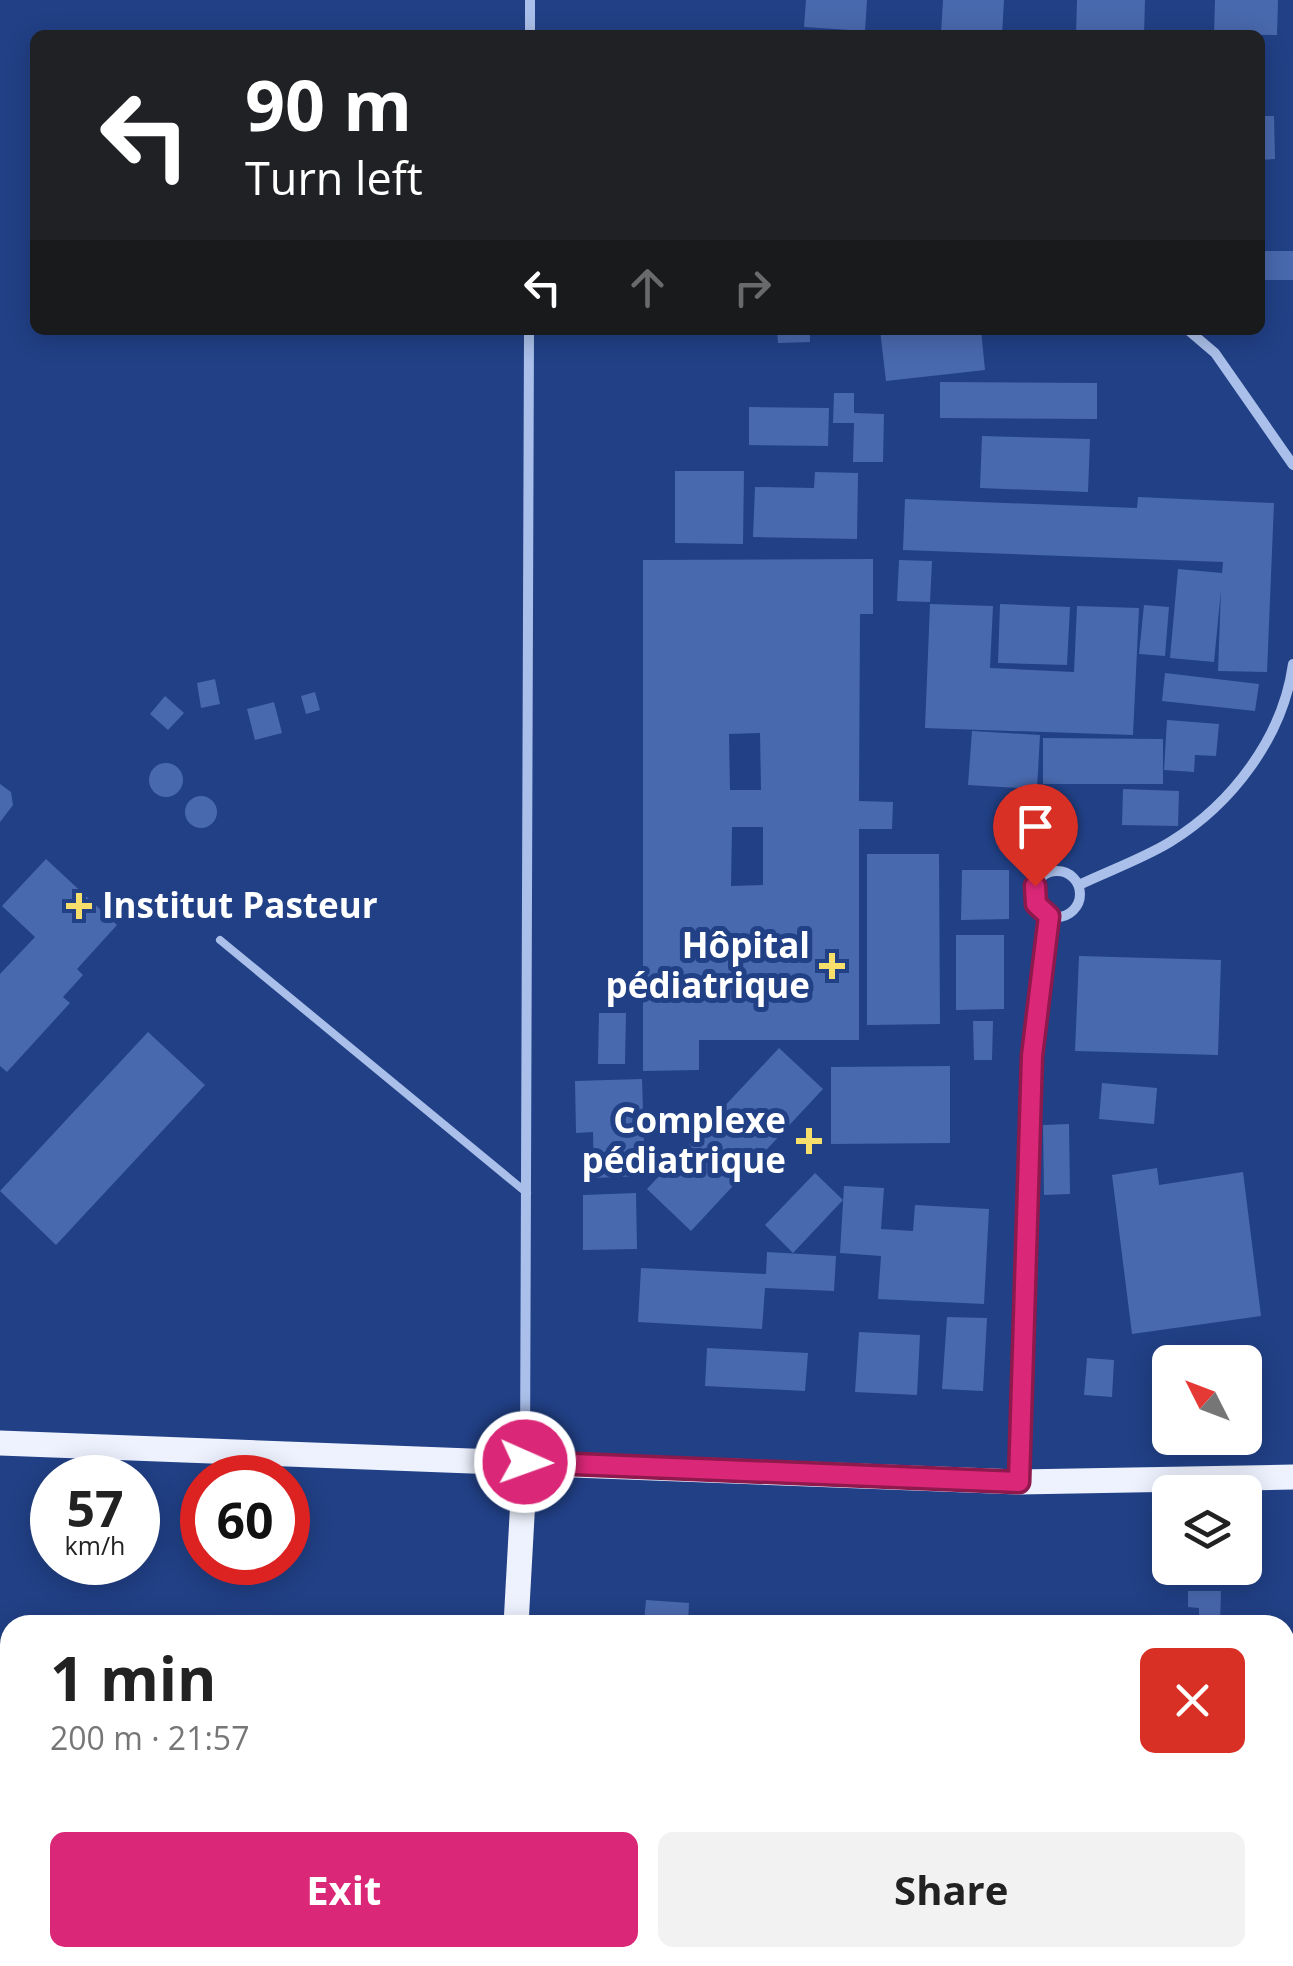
<!DOCTYPE html>
<html lang="en">
<head>
<meta charset="utf-8">
<style>
	:root { --surface:#fff; --page:#f2f2f2; --text:#222; --muted:#767676; --accent:#db2777 }
	body { margin:0; font-family:"Open Sans",sans-serif; background:var(--page); color:var(--text); height:100vh; display:flex; flex-direction:column; font-size:38px; white-space:nowrap }
	* { box-sizing:border-box; margin:0 }
	p { font-size:32px; color:var(--muted) }
	.icon { flex:none; width:55px; height:55px; fill:none; stroke:currentColor; stroke-width:2; stroke-linecap:round; stroke-linejoin:round }
	.map { position:relative; flex:1; overflow:hidden }
	.drawer { position:absolute; left:0px; top:1615px; width:1295px; height:352px; display:flex; flex-direction:column; background:var(--surface); border-radius:30px 30px 0 0; box-shadow:0 5px 25px #0003 }
	.drawer>* { flex:none }
	.top-card { position:absolute; left:30px; top:30px; width:1235px; height:305px; border-radius:15px; box-shadow:0 5px 25px #0003; background:#202124; color:#fff; overflow:hidden }
	.needle { width:65px; rotate:312deg }
	.fabs { position:absolute; left:1152px; top:1345px; display:grid; gap:20px }
	.fabs a { display:grid; place-items:center; width:110px; height:110px; border-radius:15px; background:var(--surface); box-shadow:0 5px 25px #0003; font-size:50px }
	.speed { position:absolute; left:30px; top:1455px; display:flex; gap:20px; font-size:50px; font-weight:700; text-align:center }
	.speed>* { display:grid; place-content:center; width:130px; height:130px; border-radius:50%; background:var(--surface); box-shadow:0 5px 25px #0003; line-height:1 }
	.speed small { font-size:25px; font-weight:400 }
	.speed .limit { border:15px solid #d22; background:#fff; color:#111 }
	.pin { position:absolute; display:grid; place-items:center; width:85px; height:85px; color:#fff; margin:-102px -42px; border-radius:50% 50% 50% 0; rotate:-45deg; box-shadow:0 0 10px #0007 }
	.pin .icon { rotate:45deg }
	.me { position:absolute; width:110px; margin:-55px; rotate:92deg; stroke-linejoin:round; filter:drop-shadow(0 0 8px #0008) }
	.turn { display:flex; align-items:center; gap:35px; height:210px; padding:0 50px; font-size:45px }
	.turn .icon { width:130px; height:130px; stroke-width:2.5 }
	.turn b { display:block; font-size:70px; line-height:85px }
	.lanes { display:flex; align-items:center; height:95px; padding:0 50px; background:#0003; justify-content:center; gap:50px; direction:ltr }
	.lanes .off { opacity:.35 }
	.round { display:grid; place-items:center; flex:none; width:105px; height:105px; border-radius:15px; background:var(--page) }
	.headline { display:flex; align-items:center; justify-content:space-between; height:170px; padding:0 50px }
	h1 { font-size:60px; font-weight:700; line-height:75px }
	.action { display:flex; gap:20px; margin-top:auto; padding:20px 50px }
	.action a { flex:1; height:115px; border-radius:15px; background:var(--accent); color:#fff; font-size:40px; font-weight:700; line-height:115px; text-align:center }
	.action a+a { background:var(--page); color:var(--text) }
	.map>svg:first-child { display:block }
	.building { fill:#4969ae; fill-rule:evenodd }
	.lines { fill:none; stroke-linecap:round; stroke-linejoin:round }
	.lane { stroke:#aabfe9; stroke-width:8 }
	.street { stroke:#aabfe9; stroke-width:10 }
	.primary { stroke:#edf2fe; stroke-width:25 }
	.route-casing { stroke:#8e194d; stroke-width:25 }
	.route { stroke:#db2777; stroke-width:18 }
	.poi-dot { fill:#f6df6b; stroke:#214086; stroke-width:4 }
	.labels { text-anchor:middle; stroke-width:10; stroke-linejoin:round; paint-order:stroke }
	.poi-label { font-size:35px; font-weight:bold; fill:#fff; stroke:#214086; text-anchor:end }
</style>
</head>
<body>
<div class="map">
<svg width="1293" height="1966" viewBox="0 0 1293 1966">
	<rect width="100%" height="100%" fill="#214086"/>
	<path class="building" d="M 806,0 L 867,0 L 865,31 L 804,27 Z
		M 943,0 L 1004,0 L 1002,35 L 941,34 Z
		M 1077,0 L 1145,0 L 1144,35 L 1076,35 Z
		M 1215,0 L 1278,0 L 1277,35 L 1214,34 Z
		M 1260,116 L 1274,116 L 1275,159 L 1260,160 Z
		M 1260,251 L 1293,251 L 1293,280 L 1260,280 Z
		M 777,330 L 810,330 L 810,342 L 778,343 Z
		M 880,330 L 981,330 L 985,370 L 886,381 Z
		M 940,382 L 1097,383 L 1097,419 L 940,418 Z
		M 834,393 L 854,393 L 854,413 L 884,414 L 883,462 L 853,462 L 854,423 L 833,423 Z
		M 749,407 L 829,408 L 828,446 L 749,445 Z
		M 982,436 L 1090,439 L 1088,492 L 980,488 Z
		M 675,471 L 744,471 L 743,544 L 675,543 Z
		M 815,472 L 858,473 L 857,539 L 753,537 L 755,487 L 814,488 Z
		M 1138,497 L 1274,503 L 1267,672 L 1218,671 L 1221,590 L 1214,662 L 1170,658 L 1178,569 L 1222,573 L 1223,562 L 903,550 L 905,499 L 1137,508 Z
		M 873,559 L 873,614 L 860,614 L 859,801 L 893,802 L 892,829 L 859,829 L 859,1040 L 699,1040 L 699,1070 L 643,1071 L 643,560 ZM 760,733 L 761,790 L 730,790 L 729,734 ZM 732,827 L 763,827 L 763,885 L 731,886 Z
		M 899,560 L 932,561 L 930,602 L 897,601 Z
		M 930,604 L 993,606 L 990,668 L 1074,672 L 1077,606 L 1139,608 L 1133,735 L 925,728 Z
		M 1000,604 L 1070,607 L 1067,665 L 998,663 Z
		M 1144,605 L 1169,607 L 1165,656 L 1139,654 Z
		M 1165,673 L 1259,684 L 1255,711 L 1162,701 Z
		M 215,679 L 220,704 L 201,708 L 197,683 Z
		M 315,692 L 320,710 L 306,714 L 301,696 Z
		M 165,696 L 184,713 L 168,730 L 150,714 Z
		M 274,702 L 282,733 L 255,740 L 247,709 Z
		M 1167,720 L 1219,724 L 1216,756 L 1195,755 L 1194,772 L 1164,770 Z
		M 972,731 L 1040,735 L 1037,789 L 968,785 Z
		M 1043,738 L 1163,739 L 1163,784 L 1043,784 Z
		M149 780a17 17 0 1 1 34 0a17 17 0 1 1-34 0Z
		M 0,784 L 11,792 L 13,805 L 0,822 Z
		M 1123,789 L 1179,791 L 1178,826 L 1122,825 Z
		M185 812a16 16 0 1 1 32 0a16 16 0 1 1-32 0Z
		M 867,854 L 939,854 L 940,1024 L 867,1025 Z
		M 46,859 L 117,925 L 77,969 L 83,975 L 63,997 L 70,1003 L 7,1072 L 0,1066 L 0,974 L 35,937 L 2,906 Z
		M 962,870 L 1009,870 L 1009,919 L 961,920 Z
		M 956,935 L 1004,935 L 1004,1009 L 956,1010 Z
		M 1079,956 L 1221,960 L 1218,1055 L 1075,1051 Z
		M 599,1013 L 626,1013 L 625,1064 L 598,1064 Z
		M 973,1021 L 993,1021 L 992,1060 L 974,1060 Z
		M 148,1032 L 205,1085 L 56,1245 L 0,1191 Z
		M 779,1048 L 823,1089 L 691,1231 L 647,1189 Z
		M 950,1066 L 950,1143 L 831,1144 L 831,1067 Z
		M 642,1079 L 645,1176 L 594,1178 L 593,1132 L 576,1133 L 575,1081 Z
		M 1102,1083 L 1157,1088 L 1154,1124 L 1099,1119 Z
		M 1069,1124 L 1070,1194 L 1044,1195 L 1043,1125 Z
		M 1157,1168 L 1159,1185 L 1243,1172 L 1261,1316 L 1132,1334 L 1112,1175 Z
		M 815,1173 L 843,1200 L 793,1253 L 765,1225 Z
		M 844,1186 L 884,1188 L 881,1229 L 913,1231 L 915,1205 L 989,1209 L 984,1304 L 878,1299 L 881,1256 L 840,1253 Z
		M 636,1193 L 637,1249 L 583,1250 L 583,1195 Z
		M 767,1252 L 836,1256 L 834,1291 L 765,1288 L 762,1329 L 638,1322 L 641,1268 L 766,1274 Z
		M 947,1317 L 987,1318 L 983,1391 L 942,1389 Z
		M 859,1332 L 920,1335 L 917,1395 L 855,1392 Z
		M 707,1348 L 808,1353 L 805,1391 L 705,1386 Z
		M 1087,1358 L 1114,1360 L 1112,1397 L 1084,1395 Z
		M 1188,1591 L 1221,1591 L 1220,1625 L 1199,1625 L 1199,1608 L 1188,1607 Z
		M 646,1600 L 689,1603 L 688,1624 L 644,1622 Z
		M 1224,1958 L 1282,1958 L 1282,1966 L 1224,1966 Z"/>
	<g class="lines">
		<path class="lane" d="M 220,940 L 527,1193"/>
		<path class="street" d="M 530,35 L 530,0
			M 1188,330 L 1215,353 L 1293,465
			M1034 894a23 23 0 1 1 46 0a23 23 0 1 1-46 0Z
			M 1079,885 C 1108,871 1142,859 1170,842 C 1232,804 1283,737 1293,664
			M 525,1461 L 529,330
			M 1019,1481 L 1032,1056 L 1049,916
			M 1158,1958 L 1164,1966"/>
		<path class="primary" d="M 0,1443 L 1019,1482 L 1293,1477
			M 516,1625 L 525,1462
			M 498,1966 L 498,1958"/>
	</g>
	<g class="lines">
		<g class="route-casing">
			<path id="route" d="M 525,1462 L 1019,1482 L 1032,1056 L 1049,916 L 1036,904 L 1035,886"/>
		</g>
		<use href="#route" class="route"/>
	</g>
	<g class="poi-dot">
		<path d="M74 891h10v10h10v10h-10v10h-10v-10h-10v-10h10z"/>
		<path d="M827 951h10v10h10v10h-10v10h-10v-10h-10v-10h10z"/>
		<path d="M804 1126h10v10h10v10h-10v10h-10v-10h-10v-10h10z"/>
	</g>
	<g class="labels">
		<g class="poi-label">
			<text x="102" y="918" text-anchor="start">Institut Pasteur</text>
			<text x="810" y="958">Hôpital<tspan x="810" dy="40">pédiatrique</tspan></text>
			<text x="786" y="1133">Complexe<tspan x="786" dy="40">pédiatrique</tspan></text>
		</g>
	</g>
</svg>
<div class="fabs">
<a><svg class="needle" viewBox="-14 -14 28 28"><path d="M0-13l5 13h-10z" fill="#e53935"/><path d="M0 13l5-13h-10z" fill="#767676"/></svg></a>
<a><svg class="icon" aria-label="layers" viewBox="0 0 24 24"><path d="M12 4l9 5-9 5-9-5zM3 14l9 5 9-5"/></svg></a>
</div>
<div class="speed"><div>57<small>km/h</small></div><div class="limit">60</div></div>
<div class="pin" style="left:1035px;top:886px;background:#d93025"><svg class="icon" aria-label="arrive" viewBox="0 0 24 24"><path d="M6 21V4h12l-3 4 3 4H6"/></svg></div>
<svg class="me" style="left:525px;top:1462px" viewBox="-20 -20 40 40"><circle r="17" fill="#db2777" stroke="#fff" stroke-width="3"/><path d="M0-11L8 9 0 5-8 9z" fill="#fff"/></svg>
<div class="top-card">
<div class="turn"><svg class="icon" aria-label="left" viewBox="0 0 24 24"><path d="M17 20v-9H6M10 6l-5 5 5 5"/></svg><div><b>90 m</b>Turn left</div></div>
<div class="lanes"><svg class="icon" aria-label="left" viewBox="0 0 24 24"><path d="M17 20v-9H6M10 6l-5 5 5 5"/></svg><svg class="icon off" aria-label="ahead" viewBox="0 0 24 24"><path d="M12 20V5M6 11l6-6 6 6"/></svg><svg class="icon off" aria-label="right" viewBox="0 0 24 24"><path d="M7 20v-9h11M14 6l5 5-5 5"/></svg></div>
</div>
<section class="drawer">
<div class="headline"><div><h1>1 min</h1><p>200 m · 21:57</p></div><a class="round" style="background:#d93025;color:#fff"><svg class="icon" aria-label="close" viewBox="0 0 24 24"><path d="M6 6l12 12M18 6L6 18"/></svg></a></div>
<div class="action"><a>Exit</a><a>Share</a></div>
</section>
</div>
</body>
</html>
